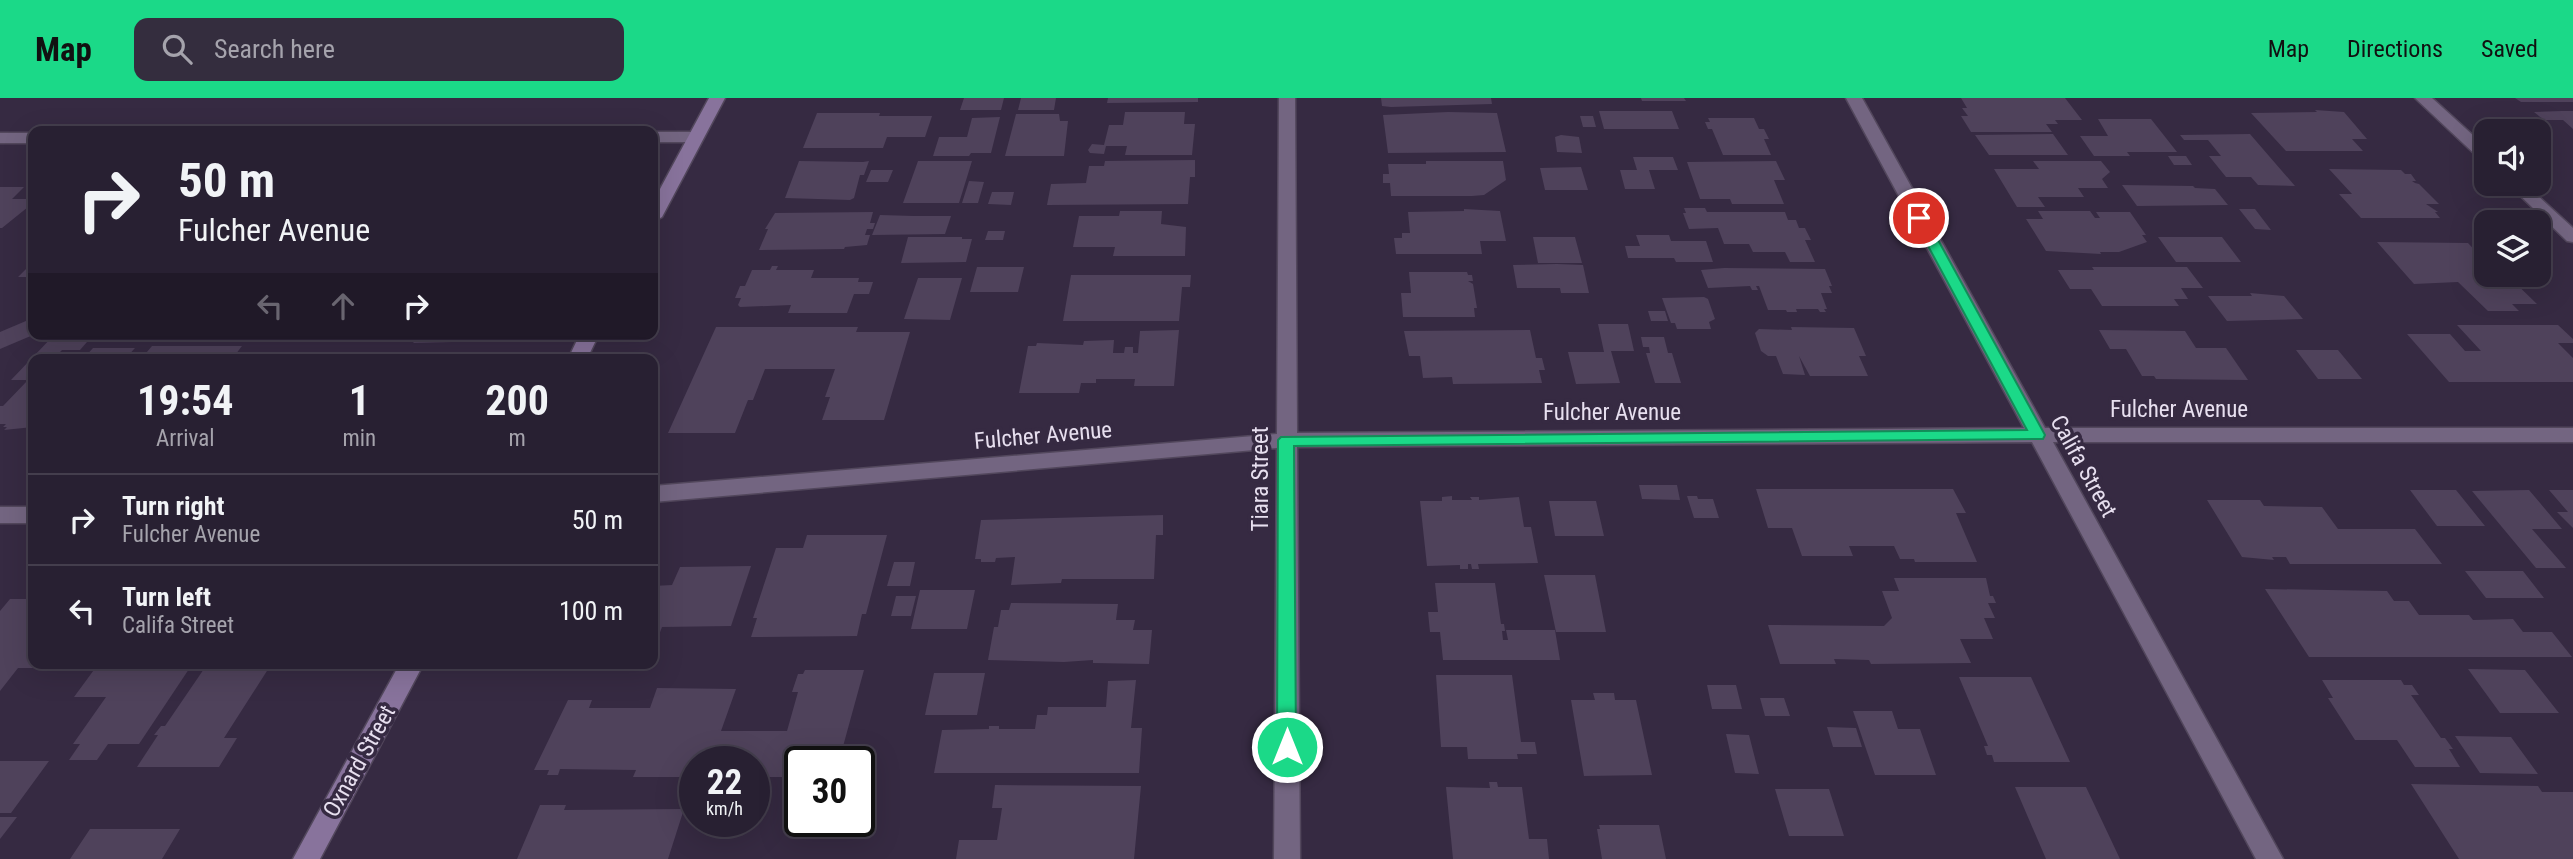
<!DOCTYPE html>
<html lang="en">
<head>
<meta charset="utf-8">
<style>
	:root { --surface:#282032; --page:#342d3e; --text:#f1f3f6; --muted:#a5a3ac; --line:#443e4d; --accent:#1bd988 }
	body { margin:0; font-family:"Roboto Condensed",sans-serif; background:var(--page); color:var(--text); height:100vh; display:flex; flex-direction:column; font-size:26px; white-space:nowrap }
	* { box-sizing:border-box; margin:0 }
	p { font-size:23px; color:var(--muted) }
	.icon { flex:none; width:38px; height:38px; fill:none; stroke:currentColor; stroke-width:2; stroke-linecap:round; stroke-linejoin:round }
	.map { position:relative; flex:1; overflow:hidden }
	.panel { position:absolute; left:28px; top:256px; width:630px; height:315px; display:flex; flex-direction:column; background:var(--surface); border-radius:14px; box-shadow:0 7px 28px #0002,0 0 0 2px var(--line) }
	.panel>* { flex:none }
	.top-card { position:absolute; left:28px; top:28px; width:630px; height:214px; border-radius:14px; box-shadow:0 7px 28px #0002,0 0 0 2px var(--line); background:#282032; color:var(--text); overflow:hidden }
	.controls { position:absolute; left:2474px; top:21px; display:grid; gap:14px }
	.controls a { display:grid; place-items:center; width:77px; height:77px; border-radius:14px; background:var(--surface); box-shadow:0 7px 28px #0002,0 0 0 2px var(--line); font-size:35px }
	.speed { position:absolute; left:679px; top:648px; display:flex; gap:14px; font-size:35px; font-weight:700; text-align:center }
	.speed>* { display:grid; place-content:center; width:91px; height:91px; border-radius:50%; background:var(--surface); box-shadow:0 7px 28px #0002,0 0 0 2px var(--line); line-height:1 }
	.speed small { font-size:18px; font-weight:400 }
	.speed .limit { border:4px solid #111; border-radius:10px; background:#fff; color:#111 }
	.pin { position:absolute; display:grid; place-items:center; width:60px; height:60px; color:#fff; margin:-30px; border:4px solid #fff; border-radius:50%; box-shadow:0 2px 7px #0007 }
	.me { position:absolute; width:77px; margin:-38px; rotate:0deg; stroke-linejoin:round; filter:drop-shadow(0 0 5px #0008) }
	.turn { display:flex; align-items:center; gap:24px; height:147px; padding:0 35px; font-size:32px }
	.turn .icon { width:91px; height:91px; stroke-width:2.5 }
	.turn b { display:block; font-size:49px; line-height:60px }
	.lanes { display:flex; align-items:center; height:66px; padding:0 35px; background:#0003; justify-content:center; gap:35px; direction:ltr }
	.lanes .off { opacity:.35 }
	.eta { display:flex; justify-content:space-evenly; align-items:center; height:119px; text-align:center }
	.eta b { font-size:42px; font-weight:700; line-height:49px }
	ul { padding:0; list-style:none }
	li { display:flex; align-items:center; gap:21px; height:91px; padding:0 35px; border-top:2px solid var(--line) }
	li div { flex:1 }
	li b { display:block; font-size:26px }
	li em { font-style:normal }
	header { display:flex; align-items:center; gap:42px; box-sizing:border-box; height:98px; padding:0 35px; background:var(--accent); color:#111 }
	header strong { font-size:33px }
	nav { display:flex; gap:38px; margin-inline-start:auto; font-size:24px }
	.search { width:490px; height:63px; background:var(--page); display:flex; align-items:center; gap:18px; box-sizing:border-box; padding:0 24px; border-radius:14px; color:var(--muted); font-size:26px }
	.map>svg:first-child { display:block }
	.building { fill:#4f425b }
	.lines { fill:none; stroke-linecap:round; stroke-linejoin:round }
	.street-casing { stroke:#52475c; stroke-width:3 }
	.secondary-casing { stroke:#52475c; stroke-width:3 }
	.street { fill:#736581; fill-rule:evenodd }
	.secondary { fill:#88739c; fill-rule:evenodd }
	.route { fill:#1bd988; stroke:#128d58; stroke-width:2 }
	.labels { text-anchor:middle; stroke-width:7; stroke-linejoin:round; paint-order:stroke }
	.street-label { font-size:23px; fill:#e7dfef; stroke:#362a42 }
</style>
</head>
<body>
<header>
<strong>Map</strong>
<div class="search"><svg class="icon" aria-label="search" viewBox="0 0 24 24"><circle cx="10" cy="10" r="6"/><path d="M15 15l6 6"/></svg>Search here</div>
<nav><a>Map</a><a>Directions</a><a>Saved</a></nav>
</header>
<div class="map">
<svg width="2573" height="761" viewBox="0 0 2573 761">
	<rect width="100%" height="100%" fill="#362a42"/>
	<path class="building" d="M 964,0 L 1004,0 L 1001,12 L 960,12 Z
		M 1021,0 L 1056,0 L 1054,12 L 1018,12 Z
		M 1108,0 L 1198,0 L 1198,4 L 1107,5 Z
		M 1381,0 L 1491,0 L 1492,6 L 1391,9 L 1382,8 Z
		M 1641,0 L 1684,0 L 1686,3 L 1642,3 Z
		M 1961,0 L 2065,0 L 2082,22 L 2055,22 L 2058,26 L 2046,26 L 2052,34 L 1971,34 L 1961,18 L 1968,18 L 1962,10 L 1967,10 Z
		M 2515,0 L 2573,0 L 2573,4 L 2521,4 Z
		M 2315,12 L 2344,14 L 2367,41 L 2352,41 L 2363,53 L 2286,53 L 2251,15 L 2317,14 Z
		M 1599,13 L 1672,13 L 1679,31 L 1604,31 Z
		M 2562,13 L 2573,13 L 2573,31 L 2563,22 L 2544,22 L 2534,14 Z
		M 1125,14 L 1185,14 L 1184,26 L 1195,26 L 1192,57 L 1125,57 L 1127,48 L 1106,48 L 1104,56 L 1090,55 L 1088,52 L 1092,46 L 1104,47 L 1109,27 L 1123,27 Z
		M 1448,14 L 1497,15 L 1506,54 L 1388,55 L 1383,17 Z
		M 817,15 L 880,15 L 879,18 L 932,18 L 925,39 L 887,39 L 883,50 L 803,50 Z
		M 1016,16 L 1059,16 L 1060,23 L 1068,23 L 1064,58 L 1005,58 Z
		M 1580,18 L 1593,18 L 1596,29 L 1583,29 Z
		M 1000,19 L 991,55 L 971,55 L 969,58 L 933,58 L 939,39 L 967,39 L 972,20 Z
		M 1708,20 L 1754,20 L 1759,31 L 1764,31 L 1769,41 L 1764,41 L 1771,57 L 1723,57 L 1712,31 L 1708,31 L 1705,24 L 1710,24 Z
		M 2098,21 L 2151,21 L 2177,54 L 2127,54 L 2130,58 L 2094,58 L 2080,38 L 2108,38 Z
		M 2053,36 L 2068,57 L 1989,57 L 1975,37 Z
		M 2250,36 L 2295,88 L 2258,87 L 2251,79 L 2226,79 L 2209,58 L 2221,58 L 2208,42 L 2184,42 L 2180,37 Z
		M 1561,37 L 1579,39 L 1582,55 L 1557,54 L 1555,39 Z
		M 2168,58 L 2186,58 L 2192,67 L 2174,67 Z
		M 1633,59 L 1673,59 L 1678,72 L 1649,72 L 1655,91 L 1625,91 L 1620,72 L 1637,72 Z
		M 1195,62 L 1195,79 L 1190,79 L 1188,106 L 1047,107 L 1051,86 L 1086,85 L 1089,68 L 1104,68 L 1105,63 Z
		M 799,63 L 863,64 L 869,63 L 864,77 L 860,77 L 854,100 L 850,102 L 785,100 Z
		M 918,63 L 972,63 L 959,105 L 903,105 Z
		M 1426,63 L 1503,63 L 1506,82 L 1484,97 L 1472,98 L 1391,98 L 1390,85 L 1383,85 L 1383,76 L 1389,76 L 1388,66 L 1426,66 Z
		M 1776,63 L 1785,82 L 1774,82 L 1784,106 L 1732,106 L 1730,101 L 1700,101 L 1687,64 Z
		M 2033,63 L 2101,63 L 2110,74 L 2102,81 L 2108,90 L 2078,90 L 2084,99 L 2038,99 L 2045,109 L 2017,109 L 1994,71 L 2039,71 Z
		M 1581,69 L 1588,92 L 1545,92 L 1540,70 Z
		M 2329,71 L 2401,72 L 2405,76 L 2411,76 L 2416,83 L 2412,83 L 2415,85 L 2419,86 L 2439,106 L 2426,106 L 2438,114 L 2435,114 L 2440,120 L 2361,120 L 2339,96 L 2352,96 Z
		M 871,72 L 893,72 L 888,84 L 866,84 Z
		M 969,83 L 984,84 L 978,105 L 962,105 Z
		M 2122,87 L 2193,88 L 2195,90 L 2215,91 L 2228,107 L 2137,108 Z
		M 0,89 L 24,89 L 12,101 L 33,101 L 33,105 L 2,130 L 0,130 Z
		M 992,94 L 1014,94 L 1011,107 L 988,106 Z
		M 1684,110 L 1705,110 L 1707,114 L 1785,114 L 1788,122 L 1796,122 L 1799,130 L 1805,130 L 1811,142 L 1805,142 L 1815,164 L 1790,164 L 1785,154 L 1753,154 L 1749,146 L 1724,146 L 1718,130 L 1689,131 L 1683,115 L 1686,115 Z
		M 1464,111 L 1500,113 L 1506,143 L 1480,143 L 1482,156 L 1396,156 L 1394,140 L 1402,140 L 1402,135 L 1410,135 L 1408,114 L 1464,113 Z
		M 2239,111 L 2255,111 L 2271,132 L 2255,131 Z
		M 1120,113 L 1162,113 L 1161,126 L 1186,129 L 1185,158 L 1113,158 L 1115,149 L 1073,149 L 1079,118 L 1119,118 Z
		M 2038,113 L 2090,113 L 2095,120 L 2100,120 L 2096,114 L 2130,114 L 2146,137 L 2142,137 L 2147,144 L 2119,154 L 2100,154 L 2101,156 L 2046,153 L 2026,121 L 2043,121 Z
		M 873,114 L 870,125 L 875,125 L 873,131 L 867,131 L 865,137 L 870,137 L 867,147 L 845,149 L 844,151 L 759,152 L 768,131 L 765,131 L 775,115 Z
		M 880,117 L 914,118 L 951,118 L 945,136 L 872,137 Z
		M 988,133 L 1005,133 L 1003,142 L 985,142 Z
		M 1636,137 L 1669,137 L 1671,143 L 1706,143 L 1713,164 L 1676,164 L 1674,160 L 1628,160 L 1625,148 L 1640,148 Z
		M 908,139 L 962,139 L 962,141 L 972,141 L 966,164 L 901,165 Z
		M 1533,139 L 1575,139 L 1582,165 L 1538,165 Z
		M 2158,139 L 2222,139 L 2241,164 L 2176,164 Z
		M 2377,144 L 2468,145 L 2483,161 L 2473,161 L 2487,170 L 2487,177 L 2507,177 L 2537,206 L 2512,206 L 2519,213 L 2488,213 L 2458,184 L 2414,186 Z
		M 33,164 L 33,179 L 18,179 Z
		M 1557,166 L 1583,167 L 1589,195 L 1561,195 L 1560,190 L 1517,190 L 1513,167 Z
		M 772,168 L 778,168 L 776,172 L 814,172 L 811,180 L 859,180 L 858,184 L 873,184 L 869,196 L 854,196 L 847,215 L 788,215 L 791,207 L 740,209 L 738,207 L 741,200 L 735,200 L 740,188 L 745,188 L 752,172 L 770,172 Z
		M 977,169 L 1024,169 L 1018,194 L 970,194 Z
		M 2092,169 L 2187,169 L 2203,190 L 2181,190 L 2188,201 L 2174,201 L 2179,208 L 2102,208 L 2091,191 L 2070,191 L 2058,172 L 2094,172 Z
		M 1724,170 L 1825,171 L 1832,188 L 1829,188 L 1832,195 L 1821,195 L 1827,211 L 1824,211 L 1826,214 L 1820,214 L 1818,211 L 1796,211 L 1797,214 L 1787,214 L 1786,212 L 1768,212 L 1759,188 L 1756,188 L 1758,192 L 1752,192 L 1750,188 L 1708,190 L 1701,172 Z
		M 1409,174 L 1467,174 L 1468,177 L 1472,177 L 1473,183 L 1468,183 L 1473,186 L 1477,210 L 1474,210 L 1475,219 L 1403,219 L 1401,195 L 1411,195 Z
		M 1071,177 L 1191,177 L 1190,189 L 1182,189 L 1179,223 L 1063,223 Z
		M 918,180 L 962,180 L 950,222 L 904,221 Z
		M 2250,195 L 2284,198 L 2303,221 L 2227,223 L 2208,198 L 2252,198 Z
		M 1704,199 L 1708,201 L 1715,221 L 1709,224 L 1711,231 L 1677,231 L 1675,225 L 1671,225 L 1662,200 Z
		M 1648,213 L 1665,213 L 1668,223 L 1651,223 Z
		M 33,220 L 33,237 L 0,251 L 0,234 Z
		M 1598,226 L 1628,226 L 1634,253 L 1611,253 L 1620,285 L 1576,286 L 1568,254 L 1604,254 Z
		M 2457,227 L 2558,227 L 2573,241 L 2573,245 L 2558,245 L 2573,260 L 2573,284 L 2449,284 L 2407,236 L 2450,236 L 2465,253 L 2481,253 Z
		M 716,229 L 858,229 L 856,234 L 910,234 L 884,322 L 822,322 L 830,299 L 825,299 L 835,271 L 765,271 L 753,302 L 748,302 L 735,335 L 668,335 Z
		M 1791,229 L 1854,230 L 1866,258 L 1859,258 L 1868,278 L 1810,278 L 1799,258 L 1805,277 L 1783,276 L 1776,258 L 1768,258 L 1761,253 L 1755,235 L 1759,231 L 1792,232 Z
		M 1179,232 L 1174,288 L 1134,288 L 1135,281 L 1096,281 L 1096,285 L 1081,285 L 1079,295 L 1019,295 L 1028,248 L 1036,248 L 1037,245 L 1083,247 L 1084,243 L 1114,242 L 1113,255 L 1124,255 L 1125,249 L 1133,249 L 1133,255 L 1138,255 L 1140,233 Z
		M 1530,232 L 1536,260 L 1542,260 L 1545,272 L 1539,272 L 1542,285 L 1453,286 L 1452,279 L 1423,280 L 1420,258 L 1409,258 L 1404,233 Z
		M 2099,232 L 2185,233 L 2196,250 L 2226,250 L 2248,282 L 2156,281 L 2154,278 L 2142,278 L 2126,251 L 2110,251 Z
		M 55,236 L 94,236 L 80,252 L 62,252 L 53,261 L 33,261 L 33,329 L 4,332 L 7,329 L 3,329 L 6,326 L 0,326 L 0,308 L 3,308 L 28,282 L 11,282 Z
		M 419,236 L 499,236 L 491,243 L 413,245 Z
		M 1641,239 L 1664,239 L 1668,255 L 1672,255 L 1681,285 L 1655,285 L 1646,255 L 1650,255 L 1649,249 L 1643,249 Z
		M 152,248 L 242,248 L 232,261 L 141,261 Z
		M 93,250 L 135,250 L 125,261 L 83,261 Z
		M 2296,252 L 2338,252 L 2362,281 L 2318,281 Z
		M 344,255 L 340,261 L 300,261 L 303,256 Z
		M 404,258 L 450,258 L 448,261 L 402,261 Z
		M 1639,387 L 1677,387 L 1680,402 L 1642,401 Z
		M 1756,391 L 1953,391 L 1966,415 L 1956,415 L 1977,464 L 1915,464 L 1914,461 L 1900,461 L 1894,448 L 1849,448 L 1853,458 L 1802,458 L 1792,430 L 1768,430 Z
		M 2410,392 L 2456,392 L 2485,428 L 2437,428 Z
		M 2529,392 L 2562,431 L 2532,431 L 2566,470 L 2536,470 L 2472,393 Z
		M 2549,392 L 2573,392 L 2573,430 L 2557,414 L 2568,414 Z
		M 1452,398 L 1452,402 L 1472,402 L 1470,399 L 1479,399 L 1479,402 L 1519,399 L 1524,429 L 1531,429 L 1538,465 L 1478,466 L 1479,471 L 1472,471 L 1471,466 L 1468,466 L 1468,471 L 1460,471 L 1460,467 L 1427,468 L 1420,403 L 1442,403 L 1442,399 Z
		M 1687,398 L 1697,398 L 1698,401 L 1713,401 L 1719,420 L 1694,420 Z
		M 2207,402 L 2260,402 L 2264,408 L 2322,409 L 2338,431 L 2415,431 L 2442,466 L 2290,466 L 2286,459 L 2272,459 L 2274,462 L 2242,459 Z
		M 1549,403 L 1596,403 L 1604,438 L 1555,438 Z
		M 1163,417 L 1163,437 L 1156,437 L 1154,481 L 1062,481 L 1061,485 L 1011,487 L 1015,459 L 996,460 L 995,464 L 981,464 L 981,461 L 975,461 L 981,422 Z
		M 807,437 L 887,437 L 866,516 L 862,516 L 857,538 L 751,539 L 757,520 L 753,520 L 776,450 L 803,450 Z
		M 894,464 L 915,464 L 910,488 L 887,488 Z
		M 751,468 L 731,528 L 662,529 L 653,553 L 653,488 L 672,487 L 680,469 Z
		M 2465,473 L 2523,473 L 2544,500 L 2486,500 Z
		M 1544,477 L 1595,477 L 1606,534 L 1556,534 Z
		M 1894,480 L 1986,480 L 1990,498 L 1993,498 L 1996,505 L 1988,505 L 1995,520 L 1984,520 L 1993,541 L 1960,541 L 1971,565 L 1871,566 L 1869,562 L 1834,561 L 1836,566 L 1780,566 L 1768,527 L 1884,528 L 1892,520 L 1882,493 L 1899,493 Z
		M 1435,485 L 1495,485 L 1501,526 L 1504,526 L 1505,533 L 1502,533 L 1503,542 L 1508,542 L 1506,532 L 1555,532 L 1560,562 L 1443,562 L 1440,534 L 1430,534 L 1428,514 L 1438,514 Z
		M 2265,491 L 2387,493 L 2394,503 L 2409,503 L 2419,517 L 2469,517 L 2473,522 L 2513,521 L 2523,534 L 2552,534 L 2572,559 L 2309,559 Z
		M 920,492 L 975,492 L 967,531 L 911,531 Z
		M 896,498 L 916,498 L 911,518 L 891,518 Z
		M 10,501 L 33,501 L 33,565 L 57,565 L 54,570 L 18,570 L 0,593 L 0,513 Z
		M 1011,505 L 1118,506 L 1116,522 L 1135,522 L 1133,532 L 1152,532 L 1149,566 L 1093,565 L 1093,562 L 1064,564 L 988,562 L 994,529 L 998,529 L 1001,512 L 1009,512 Z
		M 99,565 L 193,565 L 139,646 L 108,646 L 97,662 L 69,662 L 80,646 L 73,646 L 106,599 L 74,599 Z
		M 208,565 L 272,565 L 224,640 L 237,640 L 219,669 L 137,669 L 158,637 L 154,637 L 161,628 L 165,628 Z
		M 2468,571 L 2525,572 L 2559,615 L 2500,615 Z
		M 805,572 L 864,572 L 839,663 L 800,663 L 799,679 L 754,679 L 754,663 L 695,663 L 695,679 L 633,679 L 636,672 L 560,671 L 558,677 L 547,677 L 549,672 L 534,672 L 568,602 L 592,602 L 589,610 L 650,610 L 657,590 L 736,591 L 721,633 L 787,633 L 798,594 L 792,594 L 798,576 L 803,576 Z
		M 934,575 L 985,575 L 977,617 L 925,617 Z
		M 1436,577 L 1512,577 L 1521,644 L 1535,644 L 1537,656 L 1517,656 L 1518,661 L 1468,661 L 1467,649 L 1441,649 Z
		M 1959,579 L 2031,579 L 2070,664 L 1994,664 L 1992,657 L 1987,657 L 1984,648 L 1988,648 Z
		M 1136,582 L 1131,630 L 1142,630 L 1139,675 L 934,675 L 942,632 L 989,631 L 989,628 L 999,628 L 999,631 L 1035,631 L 1037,617 L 1047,617 L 1048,609 L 1106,609 L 1108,583 Z
		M 2322,582 L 2401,582 L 2404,587 L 2412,587 L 2419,597 L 2411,597 L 2441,640 L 2445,640 L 2453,651 L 2449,651 L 2460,669 L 2415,669 L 2397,642 L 2355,642 L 2328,600 L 2333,600 Z
		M 1707,587 L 1736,587 L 1742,611 L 1712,611 Z
		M 1593,595 L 1614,595 L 1615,602 L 1636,602 L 1652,677 L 1584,678 L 1571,602 L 1595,602 Z
		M 1760,600 L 1784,600 L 1790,618 L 1765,618 Z
		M 1853,613 L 1892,613 L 1898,631 L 1920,631 L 1936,677 L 1875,677 Z
		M 1827,629 L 1856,630 L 1862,649 L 1833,649 Z
		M 1726,636 L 1749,637 L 1759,676 L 1735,675 Z
		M 2455,638 L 2511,639 L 2538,676 L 2480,675 Z
		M 0,663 L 49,663 L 11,715 L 0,715 Z
		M 1489,684 L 1497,684 L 1498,689 L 1522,689 L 1529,741 L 1547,741 L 1549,761 L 1453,761 L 1446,689 L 1490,690 Z
		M 2411,686 L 2538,688 L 2542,694 L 2573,694 L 2573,761 L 2459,761 Z
		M 995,687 L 1141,688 L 1134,761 L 956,761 L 959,742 L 997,742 L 1002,710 L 992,710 Z
		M 2015,689 L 2086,689 L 2120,761 L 2046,761 Z
		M 1775,691 L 1829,691 L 1844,738 L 1789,738 Z
		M 540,707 L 566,707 L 564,712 L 684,711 L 668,761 L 517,761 Z
		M 0,719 L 17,719 L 0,741 Z
		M 1599,727 L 1659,727 L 1666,761 L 1602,761 L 1597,731 L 1600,731 Z
		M 90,731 L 180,731 L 162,761 L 70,761 Z"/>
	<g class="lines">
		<g class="street-casing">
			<path id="street" d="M 1279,0 L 1295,0 L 1297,335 L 2024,330 L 1846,0 L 1862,0 L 2045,330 L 2573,330 L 2573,344 L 2053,344 L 2283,761 L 2256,761 L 2032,344 L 1297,349 L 1300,761 L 1274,761 L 1277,350 L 653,404 L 653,388 L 1277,336 Z
				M 2415,0 L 2432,0 L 2487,50 L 2487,64 L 2481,62 Z
				M 653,34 L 696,34 L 704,39 L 696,44 L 653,44 Z
				M 0,35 L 33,35 L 33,45 L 0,45 Z
				M 2508,86 L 2525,86 L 2573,130 L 2573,144 L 2567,143 Z
				M 0,409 L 33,409 L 33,425 L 0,425 Z"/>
		</g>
		<g class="secondary-casing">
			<path id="secondary" d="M 709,0 L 725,0 L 662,119 L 653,124 L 653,104 Z
				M 580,236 L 599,236 L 587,261 L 568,261 Z
				M 400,565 L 424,565 L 320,761 L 293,761 Z"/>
		</g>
		<use href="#street" class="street"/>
		<use href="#secondary" class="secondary"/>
	</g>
	<path class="route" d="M 1919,116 L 1926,120 L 2045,337 L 2043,341 L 1294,348 L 1296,649 L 1294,655 L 1287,657 L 1280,655 L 1277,649 L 1278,342 L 1281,339 L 2027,332 L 1913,120 Z"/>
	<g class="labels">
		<g class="street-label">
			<text x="2179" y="319">Fulcher Avenue</text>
			<text x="1612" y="322">Fulcher Avenue</text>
			<text transform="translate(1043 337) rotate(-5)" y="8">Fulcher Avenue</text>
			<text transform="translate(2084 368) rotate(61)" y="8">Califa Street</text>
			<text transform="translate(1260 381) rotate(-90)" y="8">Tiara Street</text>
			<text transform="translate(359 663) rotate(-61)" y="8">Oxnard Street</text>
		</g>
	</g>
</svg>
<div class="controls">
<a><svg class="icon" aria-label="sound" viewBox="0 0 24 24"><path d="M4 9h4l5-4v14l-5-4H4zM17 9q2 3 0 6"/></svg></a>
<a><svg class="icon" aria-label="layers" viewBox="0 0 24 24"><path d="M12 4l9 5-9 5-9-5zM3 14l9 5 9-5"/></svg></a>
</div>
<div class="speed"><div>22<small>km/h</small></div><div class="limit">30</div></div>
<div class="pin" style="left:1919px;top:120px;background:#d93025"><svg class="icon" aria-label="arrive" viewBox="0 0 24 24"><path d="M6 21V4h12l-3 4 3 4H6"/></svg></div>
<svg class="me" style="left:1287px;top:649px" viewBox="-20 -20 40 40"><circle r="17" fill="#1bd988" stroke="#fff" stroke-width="3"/><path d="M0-11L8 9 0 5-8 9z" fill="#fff"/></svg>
<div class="top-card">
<div class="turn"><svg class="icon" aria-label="right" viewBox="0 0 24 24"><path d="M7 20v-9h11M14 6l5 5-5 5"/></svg><div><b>50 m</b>Fulcher Avenue</div></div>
<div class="lanes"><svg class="icon off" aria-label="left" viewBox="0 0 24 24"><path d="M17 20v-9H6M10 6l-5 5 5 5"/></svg><svg class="icon off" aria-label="ahead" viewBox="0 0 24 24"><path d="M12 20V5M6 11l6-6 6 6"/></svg><svg class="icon" aria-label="right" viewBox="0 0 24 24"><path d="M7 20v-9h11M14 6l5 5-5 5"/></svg></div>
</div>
<section class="panel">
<div class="eta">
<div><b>19:54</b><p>Arrival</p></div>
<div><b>1</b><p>min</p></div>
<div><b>200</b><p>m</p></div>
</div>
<ul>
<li><svg class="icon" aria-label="right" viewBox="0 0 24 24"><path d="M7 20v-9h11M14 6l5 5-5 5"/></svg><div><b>Turn right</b><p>Fulcher Avenue</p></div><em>50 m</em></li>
<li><svg class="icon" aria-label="left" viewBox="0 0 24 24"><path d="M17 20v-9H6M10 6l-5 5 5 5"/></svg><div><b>Turn left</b><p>Califa Street</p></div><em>100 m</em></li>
</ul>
</section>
</div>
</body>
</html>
